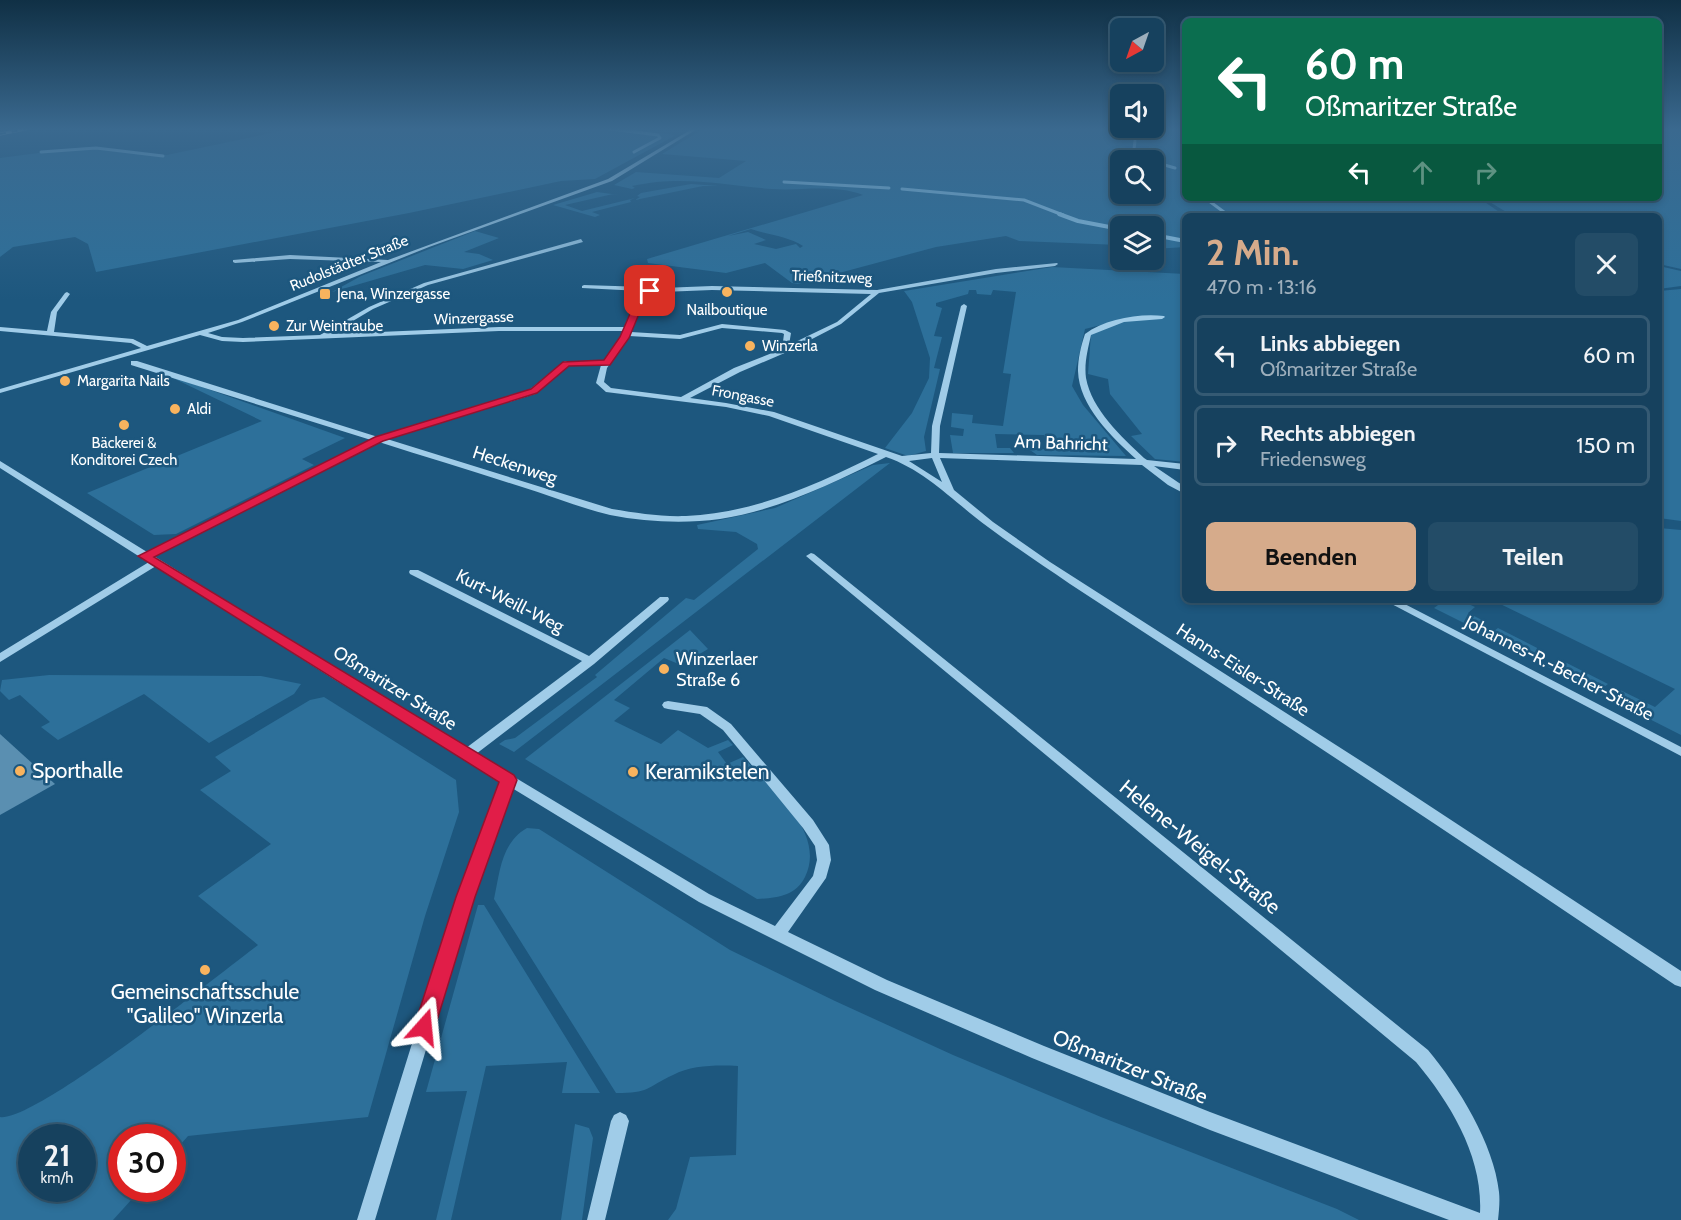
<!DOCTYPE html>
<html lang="de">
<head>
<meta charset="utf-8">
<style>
	:root { --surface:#16415e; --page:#234c67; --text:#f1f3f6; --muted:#9eafbc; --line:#355a73; --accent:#d6ab8b }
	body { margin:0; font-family:Cabin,sans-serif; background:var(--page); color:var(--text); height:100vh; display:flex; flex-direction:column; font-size:22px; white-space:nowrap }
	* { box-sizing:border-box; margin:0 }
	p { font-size:20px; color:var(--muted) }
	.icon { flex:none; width:33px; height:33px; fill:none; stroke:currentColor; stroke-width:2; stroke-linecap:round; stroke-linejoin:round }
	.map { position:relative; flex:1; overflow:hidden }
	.sheet { position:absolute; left:1182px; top:213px; width:480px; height:390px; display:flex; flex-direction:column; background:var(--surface); border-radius:9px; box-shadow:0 3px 9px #0003,0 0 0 2px var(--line) }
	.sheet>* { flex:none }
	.guide { position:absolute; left:1182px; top:18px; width:480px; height:183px; border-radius:9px; box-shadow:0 3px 9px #0003,0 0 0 2px var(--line); background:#0b6e4f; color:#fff; overflow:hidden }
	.needle { width:39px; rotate:220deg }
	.buttons { position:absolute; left:1110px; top:18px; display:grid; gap:12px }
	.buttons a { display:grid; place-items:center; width:54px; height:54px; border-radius:9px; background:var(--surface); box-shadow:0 3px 9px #0003,0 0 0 2px var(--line); font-size:30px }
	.speed { position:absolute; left:18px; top:1124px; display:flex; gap:12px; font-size:30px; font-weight:700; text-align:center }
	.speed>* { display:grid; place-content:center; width:78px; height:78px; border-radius:50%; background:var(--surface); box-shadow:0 3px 9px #0003,0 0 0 2px var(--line); line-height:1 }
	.speed small { font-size:15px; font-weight:400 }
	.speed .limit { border:9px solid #d22; background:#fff; color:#111 }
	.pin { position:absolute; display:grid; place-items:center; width:51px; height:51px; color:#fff; margin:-26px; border-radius:12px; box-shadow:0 3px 9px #0006 }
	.me { position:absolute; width:66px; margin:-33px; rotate:18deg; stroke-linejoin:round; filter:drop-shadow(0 0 4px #0008) }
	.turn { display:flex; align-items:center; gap:21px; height:126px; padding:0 24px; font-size:27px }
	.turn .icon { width:78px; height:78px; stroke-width:2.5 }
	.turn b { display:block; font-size:42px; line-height:51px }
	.lanes { display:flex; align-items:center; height:57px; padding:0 24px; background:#0003; justify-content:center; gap:30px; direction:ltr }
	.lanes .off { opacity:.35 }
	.round { display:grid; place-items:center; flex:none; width:63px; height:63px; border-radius:9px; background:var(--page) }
	.summary { display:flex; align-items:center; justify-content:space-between; height:102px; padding:0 24px }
	h1 { font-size:36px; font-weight:800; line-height:45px; color:var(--accent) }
	.action { display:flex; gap:12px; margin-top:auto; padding:12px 24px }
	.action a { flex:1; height:69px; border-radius:9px; background:var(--accent); color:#111; font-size:24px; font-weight:800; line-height:69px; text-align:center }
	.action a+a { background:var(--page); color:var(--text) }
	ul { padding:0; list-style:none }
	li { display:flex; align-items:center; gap:18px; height:81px; margin:0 12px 9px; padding:0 12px; border:3px solid var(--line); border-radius:9px }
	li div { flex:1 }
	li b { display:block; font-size:22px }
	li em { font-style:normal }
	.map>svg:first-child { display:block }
	.green { fill:#2d709a; fill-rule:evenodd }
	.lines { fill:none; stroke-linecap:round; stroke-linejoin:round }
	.stream-far1 { stroke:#93c9ea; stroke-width:3 }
	.stream { stroke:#93c9ea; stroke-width:4 }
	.building { fill:#5a8fb1 }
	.minor { fill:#a0cce8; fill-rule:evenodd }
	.rail-casing { stroke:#fff; stroke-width:3 }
	.rail { stroke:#1d577e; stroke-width:2; stroke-dasharray:6; stroke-linecap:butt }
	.route { fill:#e11d48; stroke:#92132f; stroke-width:1.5 }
	.poi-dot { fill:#f8b35e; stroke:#1d577e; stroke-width:2 }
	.labels { text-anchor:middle; stroke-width:5; stroke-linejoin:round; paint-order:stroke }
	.far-street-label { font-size:15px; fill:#fff; stroke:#1d577e }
	.far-poi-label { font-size:15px; fill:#fff; stroke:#1d577e; text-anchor:start }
	.street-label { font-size:18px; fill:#fff; stroke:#1d577e }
	.poi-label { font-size:18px; fill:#fff; stroke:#1d577e; text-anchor:start }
	.near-poi-label { font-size:21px; fill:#fff; stroke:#1d577e; text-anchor:start }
	.near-street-label { font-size:21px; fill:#fff; stroke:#1d577e }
</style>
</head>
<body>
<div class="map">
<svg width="1681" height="1220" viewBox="0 0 1681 1220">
	<rect width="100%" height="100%" fill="#1d577e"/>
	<path class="green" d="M 290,129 L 626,129 L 676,135 L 595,179 L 561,181 L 409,213 L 96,272 L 88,244 L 75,237 L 13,247 L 0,257 L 0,158 L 85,147 L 167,155 Z
		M 703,129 L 1185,129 L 1185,198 L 1479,198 L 1505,216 L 1185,216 L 1185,247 L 1154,249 L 1154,226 L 1120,226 L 1120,245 L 1019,241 L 1006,236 L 936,247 L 798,284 L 792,283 L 765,263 L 726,273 L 648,263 L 647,259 L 863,195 C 833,184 803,191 772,189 C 720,185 684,175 632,186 L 635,188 L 632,189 L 614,185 L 636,172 L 719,178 L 746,161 L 662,154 ZM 1120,160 L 1154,160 L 1154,194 L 1120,194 ZM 751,229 C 768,235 788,236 803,246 L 800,248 L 796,244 L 776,249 L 754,244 L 766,240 L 748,232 L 728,236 Z
		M 1659,129 L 1681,129 L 1681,269 L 1659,264 L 1659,216 L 1513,216 L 1483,198 L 1659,198 Z
		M 691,184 L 719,186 L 703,186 L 635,200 L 640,197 L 637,196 L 641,193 Z
		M 597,192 L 619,195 L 613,194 L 565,205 L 582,211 L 635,198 L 630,200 L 631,202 L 592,212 L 600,215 L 595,217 L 553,205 Z
		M 475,231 L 499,238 L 464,252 L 479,254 L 493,260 L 463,269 L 425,265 L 332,292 L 361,276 Z
		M 1659,266 L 1681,271 L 1681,286 L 1659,289 Z
		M 1052,267 L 1185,274 L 1185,462 L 1155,459 L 1131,436 L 1142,434 L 1110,394 L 1108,379 L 1088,374 L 1091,334 L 1109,323 L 1085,329 L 1072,386 L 1083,405 L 1126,456 L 1037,455 L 1030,450 L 1048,449 L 1044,435 L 995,434 L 997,448 L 1010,448 L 1014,453 L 953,453 L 950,435 L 963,436 L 964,429 L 951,427 L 952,413 L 973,415 L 972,423 L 1003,426 L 1011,374 L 1003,373 L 1016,292 L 993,290 L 991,295 L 977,294 L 976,290 L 969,290 L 968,294 L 936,303 L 936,306 L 942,308 L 934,336 L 942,337 L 934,368 L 940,369 L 924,437 L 926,451 L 908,456 L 885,448 L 912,413 L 929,378 L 930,358 L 912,302 L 904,291 Z
		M 1681,289 L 1681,521 L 1659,518 L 1659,291 Z
		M 174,377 L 345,438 L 302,459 L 314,465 L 176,534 L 154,535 L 87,493 L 262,421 L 173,378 Z
		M 890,463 L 514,752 L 499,744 L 505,740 L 515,738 L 597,677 L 595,675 L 686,598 L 694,600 L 758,549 L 757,544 L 736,532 L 698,529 L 697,525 L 775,508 L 873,465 Z
		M 1659,528 L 1681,530 L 1681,735 L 1610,699 L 1620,690 L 1655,707 L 1675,689 L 1492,600 L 1659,600 Z
		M 1445,600 L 1460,600 L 1475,607 L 1468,613 L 1484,621 L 1468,625 L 1434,608 Z
		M 1482,628 L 1491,633 L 1498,628 L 1545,652 L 1535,659 L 1479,631 Z
		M 690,630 L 708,649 L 681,665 L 664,658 L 614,700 L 630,708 L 614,721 L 661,744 L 678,730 L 708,748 L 728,740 L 733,745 L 718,752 L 727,764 L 743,757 C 770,787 827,832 805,877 C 796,896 776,898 757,899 L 525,759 Z
		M 1559,659 L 1608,684 L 1597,692 L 1548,667 Z
		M 49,675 L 261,676 L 301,684 L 294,694 L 209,743 L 144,694 L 58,740 L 41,727 L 50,722 L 20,695 L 9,700 L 0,691 L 2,680 Z
		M 324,697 L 456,780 L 459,812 L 425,916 L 368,1117 L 188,1136 L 173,1153 L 172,1137 L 122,1137 L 122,1188 L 142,1188 L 113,1220 L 0,1220 L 0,1117 C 34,1123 221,973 258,945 L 198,896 L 271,844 L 200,790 L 231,771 L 215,757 L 310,700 ZM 32,1137 L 82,1137 L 82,1188 L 32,1188 Z
		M 527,828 L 539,829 L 730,950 L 835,1001 L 953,1055 L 1101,1117 L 1337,1209 L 1359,1220 L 668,1220 L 676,1209 L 690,1157 L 736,1155 L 738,1066 C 717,1065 692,1065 673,1075 C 645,1088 650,1093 616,1093 L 494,899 C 500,872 501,843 527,828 Z
		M 478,905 L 484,905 L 600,1093 L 562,1093 L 567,1062 L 486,1066 L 451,1220 L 436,1220 L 467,1091 L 426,1092 Z
		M 575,1124 L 589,1128 L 593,1138 L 582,1220 L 561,1220 Z"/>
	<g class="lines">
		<path class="stream-far1" d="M 611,129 L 658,135 L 660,138 L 634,152
			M 1135,141 L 1134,149 L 1149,160
			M 41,152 L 96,148 L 163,156
			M 1154,162 L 1175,168
			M 784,182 L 889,188
			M 902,189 L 1024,200 L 1063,215
			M 1205,198 L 1228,215"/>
		<path class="stream" d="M 1059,214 L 1078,221 L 1120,229
			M 1226,214 L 1229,216
			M 1154,235 L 1185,241"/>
	</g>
	<path class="building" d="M 0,734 L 55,784 L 0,815 Z"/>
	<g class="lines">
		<path class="minor" d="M 692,129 L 697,129 L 612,181 L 429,247 L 242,322 L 208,333 L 222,337 L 243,338 L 320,335 L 369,307 L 424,283 L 581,239 L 583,242 L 428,285 L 373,309 L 331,334 L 499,327 L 626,327 L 641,291 L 582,288 L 582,286 L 584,285 L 645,287 L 648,289 L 647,292 L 662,288 L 712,286 L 877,290 L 996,269 L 1057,263 L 1058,264 L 1055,266 L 996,273 L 879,293 L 841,324 L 787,352 L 740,372 L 690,398 L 726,403 L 774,412 L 902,456 L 931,453 L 932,426 L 961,306 L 964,304 L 967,306 L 940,426 L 939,453 L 1136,459 C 1112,437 1079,406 1078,371 C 1078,358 1081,346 1085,334 C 1105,319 1139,313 1164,316 L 1165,317 L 1162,319 L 1124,322 L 1091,335 C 1088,349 1084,363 1086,378 C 1092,410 1121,436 1144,458 L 1147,460 L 1185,464 L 1185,470 L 1154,466 L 1185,487 L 1185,494 L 1168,485 L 1142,465 L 940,458 L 954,490 L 993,522 L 1050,562 L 1375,770 L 1681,971 L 1681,987 L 1675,985 C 1475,850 1273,716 1070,584 C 1042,565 1015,547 988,527 C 955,503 925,470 886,457 C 833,483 779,510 720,519 C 684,524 646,522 610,515 C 580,508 549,495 519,486 C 472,471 426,457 379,442 L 154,556 L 340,672 L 466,748 L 582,661 L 410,574 L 409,572 L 410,570 L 418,570 L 589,656 L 660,597 L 668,597 L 669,599 L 668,601 L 594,664 L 476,754 L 709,894 L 775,926 L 813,876 L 817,860 L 815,846 L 803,828 L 723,730 L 700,714 L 668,709 L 664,708 L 662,705 L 664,702 L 668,701 L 707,707 L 731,724 L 813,820 L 829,845 L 831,860 L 826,878 L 788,932 L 887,980 L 1044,1046 L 1210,1112 L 1480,1213 C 1483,1157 1451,1104 1416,1062 L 806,556 L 811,553 L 814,554 L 1428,1050 C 1458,1086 1494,1144 1499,1192 C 1500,1201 1499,1211 1498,1220 L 1449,1220 L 1210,1130 L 1032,1058 L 875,990 L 699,902 L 512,788 L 472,896 L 375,1220 L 357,1220 L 458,896 L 501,781 L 332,678 L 156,566 L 0,662 L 0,653 L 149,562 L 142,559 L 140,557 L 0,468 L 0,461 L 147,552 L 371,440 L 131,365 L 131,361 L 137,361 L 378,437 L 529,390 L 565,361 L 605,361 L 622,338 L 625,331 L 499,331 L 243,342 L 222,341 L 200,335 L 0,393 L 0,389 L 141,348 L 131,343 L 0,331 L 0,327 L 47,331 L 51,312 L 65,293 L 67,292 L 70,294 L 57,312 L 54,332 L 133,339 L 147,346 L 238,320 L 381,262 L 290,259 L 235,263 L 233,262 L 233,260 L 290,255 L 388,260 L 608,179 ZM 712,290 L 871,294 L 837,322 L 789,345 L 791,333 L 785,330 L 722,324 L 680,335 L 631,332 L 645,296 L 662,292 ZM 722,328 L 782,333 L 784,334 L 782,349 L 734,368 L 681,397 L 611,388 L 604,382 L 607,368 L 629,336 L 680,339 ZM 570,365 L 601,365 L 596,383 L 606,392 L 726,407 L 769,416 L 878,454 C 818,484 755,513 686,516 C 661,517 637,513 612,509 L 387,439 L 535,394 ZM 932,458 L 942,482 L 909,461 Z
			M 1384,600 L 1397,600 L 1681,747 L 1681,756 Z
			M 620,1112 L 626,1115 L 629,1121 L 605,1220 L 587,1220 L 611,1121 L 614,1115 Z"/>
		<g class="rail-casing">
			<path id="rail" d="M 0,134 L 26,129"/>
		</g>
		<use href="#rail" class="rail"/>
	</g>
	<linearGradient id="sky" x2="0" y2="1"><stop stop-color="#103045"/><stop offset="0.43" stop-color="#3a698f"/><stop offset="1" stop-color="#3a698f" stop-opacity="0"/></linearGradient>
	<rect width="1681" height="300" fill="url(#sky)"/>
	<path class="route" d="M 650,289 L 654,291 L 646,297 L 629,338 L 610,365 L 569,366 L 537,393 L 383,441 L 154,557 L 514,775 L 517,780 L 475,897 L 435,1027 L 432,1034 L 424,1037 L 417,1034 L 414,1027 L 456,897 L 499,782 L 138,556 L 375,437 L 531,389 L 563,362 L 604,360 L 620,337 L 638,295 Z"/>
	<g class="poi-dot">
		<circle cx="727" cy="292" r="6"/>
		<rect x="319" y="288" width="12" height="12" rx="3"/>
		<circle cx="274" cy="326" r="6"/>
		<circle cx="750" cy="346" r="6"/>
		<circle cx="65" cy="381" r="6"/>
		<circle cx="175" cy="409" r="6"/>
		<circle cx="124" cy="425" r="6"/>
		<circle cx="664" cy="669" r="6"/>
		<circle cx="20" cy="771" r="6"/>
		<circle cx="633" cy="772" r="6"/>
		<circle cx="205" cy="970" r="6"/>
	</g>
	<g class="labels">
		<g class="far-street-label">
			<text transform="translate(349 263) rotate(-22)" y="5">Rudolstädter Straße</text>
			<text transform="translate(832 277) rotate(2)" y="5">Trießnitzweg</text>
			<text transform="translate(474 318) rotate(-2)" y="5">Winzergasse</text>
			<text transform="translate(743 396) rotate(11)" y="5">Frongasse</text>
		</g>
		<g class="far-poi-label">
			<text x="337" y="299">Jena, Winzergasse</text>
			<text x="727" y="315" text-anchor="middle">Nailboutique</text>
			<text x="286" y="331">Zur Weintraube</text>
			<text x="762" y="351">Winzerla</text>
			<text x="77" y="386">Margarita Nails</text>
			<text x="187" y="414">Aldi</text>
			<text x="124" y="448" text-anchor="middle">Bäckerei &amp;<tspan x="124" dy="17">Konditorei Czech</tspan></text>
		</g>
		<g class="street-label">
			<text transform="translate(1061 443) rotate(2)" y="6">Am Bahricht</text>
			<text transform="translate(515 465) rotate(18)" y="6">Heckenweg</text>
			<text transform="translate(510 601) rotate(27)" y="6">Kurt-Weill-Weg</text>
			<text transform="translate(1559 668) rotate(27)" y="6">Johannes-R.-Becher-Straße</text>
			<text transform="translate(1243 670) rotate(33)" y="6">Hanns-Eisler-Straße</text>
			<text transform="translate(395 688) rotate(32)" y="6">Oßmaritzer Straße</text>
		</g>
		<g class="poi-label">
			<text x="676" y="665">Winzerlaer<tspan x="676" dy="21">Straße 6</tspan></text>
		</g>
		<g class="near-poi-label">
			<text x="32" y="778">Sporthalle</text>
			<text x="645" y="779">Keramikstelen</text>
			<text x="205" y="999" text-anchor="middle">Gemeinschaftsschule<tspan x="205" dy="24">"Galileo" Winzerla</tspan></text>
		</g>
		<g class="near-street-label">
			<text transform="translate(1200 847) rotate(39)" y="7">Helene-Weigel-Straße</text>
			<text transform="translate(1130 1067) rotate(22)" y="7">Oßmaritzer Straße</text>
		</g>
	</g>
</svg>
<div class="buttons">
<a><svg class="needle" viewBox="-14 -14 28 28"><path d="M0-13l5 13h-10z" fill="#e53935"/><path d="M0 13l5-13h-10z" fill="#9eafbc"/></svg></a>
<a><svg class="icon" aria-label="sound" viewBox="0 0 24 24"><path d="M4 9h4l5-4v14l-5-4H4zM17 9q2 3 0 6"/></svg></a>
<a><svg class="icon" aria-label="search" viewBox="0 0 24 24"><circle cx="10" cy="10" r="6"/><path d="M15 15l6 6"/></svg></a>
<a><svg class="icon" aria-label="layers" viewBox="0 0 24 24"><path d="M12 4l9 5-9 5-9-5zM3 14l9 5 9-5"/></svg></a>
</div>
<div class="speed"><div>21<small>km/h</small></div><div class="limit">30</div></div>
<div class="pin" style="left:650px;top:291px;background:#d93025"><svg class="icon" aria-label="arrive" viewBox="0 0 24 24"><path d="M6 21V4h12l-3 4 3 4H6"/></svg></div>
<svg class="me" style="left:424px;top:1027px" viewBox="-20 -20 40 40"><path d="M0-17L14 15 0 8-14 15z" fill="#e11d48" stroke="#fff" stroke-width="4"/></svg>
<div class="guide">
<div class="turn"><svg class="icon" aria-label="left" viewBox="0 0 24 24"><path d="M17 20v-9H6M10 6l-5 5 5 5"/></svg><div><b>60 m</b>Oßmaritzer Straße</div></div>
<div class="lanes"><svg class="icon" aria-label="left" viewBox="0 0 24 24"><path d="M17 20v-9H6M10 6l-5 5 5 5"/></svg><svg class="icon off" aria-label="ahead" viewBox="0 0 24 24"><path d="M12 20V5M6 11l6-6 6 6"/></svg><svg class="icon off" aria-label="right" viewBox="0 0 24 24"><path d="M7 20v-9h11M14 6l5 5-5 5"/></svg></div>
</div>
<section class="sheet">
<div class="summary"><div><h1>2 Min.</h1><p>470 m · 13:16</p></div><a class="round"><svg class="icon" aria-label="close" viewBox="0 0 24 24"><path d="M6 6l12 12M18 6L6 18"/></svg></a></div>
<ul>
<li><svg class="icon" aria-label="left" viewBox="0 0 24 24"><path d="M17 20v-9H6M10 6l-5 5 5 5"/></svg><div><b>Links abbiegen</b><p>Oßmaritzer Straße</p></div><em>60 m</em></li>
<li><svg class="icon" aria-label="right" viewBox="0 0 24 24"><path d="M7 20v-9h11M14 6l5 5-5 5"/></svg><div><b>Rechts abbiegen</b><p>Friedensweg</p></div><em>150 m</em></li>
</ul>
<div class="action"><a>Beenden</a><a>Teilen</a></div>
</section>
</div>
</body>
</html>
